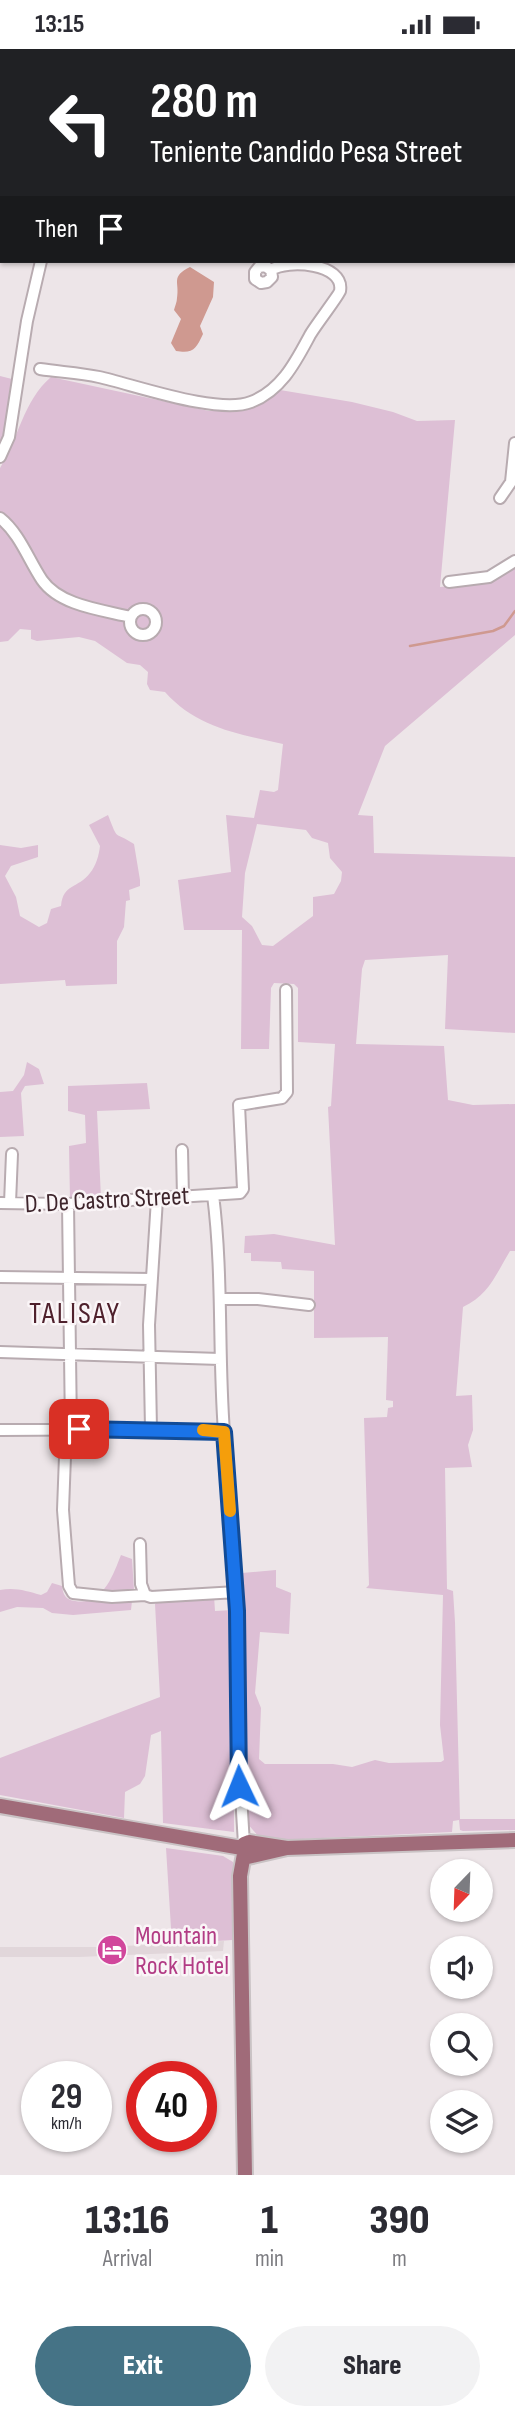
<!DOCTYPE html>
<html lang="en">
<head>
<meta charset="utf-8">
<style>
	:root { --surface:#fff; --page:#f2f2f3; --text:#2b2b33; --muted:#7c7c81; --accent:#457386 }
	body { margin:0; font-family:"Sofia Sans Condensed",sans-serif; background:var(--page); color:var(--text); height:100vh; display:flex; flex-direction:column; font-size:26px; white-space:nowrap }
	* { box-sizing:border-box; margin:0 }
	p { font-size:23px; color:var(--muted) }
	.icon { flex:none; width:38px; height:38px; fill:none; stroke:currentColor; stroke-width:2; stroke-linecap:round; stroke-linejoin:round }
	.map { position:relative; height:2126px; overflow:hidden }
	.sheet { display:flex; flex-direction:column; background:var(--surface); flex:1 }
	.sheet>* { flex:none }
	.hud { position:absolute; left:0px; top:0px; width:516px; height:214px; box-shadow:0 2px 5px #0004; background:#202124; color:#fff; overflow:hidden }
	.needle { width:46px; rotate:203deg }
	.fabs { position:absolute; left:430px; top:1810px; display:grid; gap:14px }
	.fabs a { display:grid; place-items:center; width:63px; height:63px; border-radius:50%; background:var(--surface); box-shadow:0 2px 5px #0004; font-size:35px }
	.speed { position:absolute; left:21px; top:2012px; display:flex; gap:14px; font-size:35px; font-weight:700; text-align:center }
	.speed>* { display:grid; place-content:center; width:91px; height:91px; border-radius:50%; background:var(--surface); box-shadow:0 2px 5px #0004; line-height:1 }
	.speed small { font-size:18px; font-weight:400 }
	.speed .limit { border:10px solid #d22; background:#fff; color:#111 }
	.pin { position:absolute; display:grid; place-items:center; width:60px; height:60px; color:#fff; margin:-30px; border-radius:14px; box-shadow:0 4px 10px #0006 }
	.me { position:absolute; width:77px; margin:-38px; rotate:358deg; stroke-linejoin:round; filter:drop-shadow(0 0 5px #0008) }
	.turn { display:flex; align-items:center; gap:24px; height:147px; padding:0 35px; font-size:32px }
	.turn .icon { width:91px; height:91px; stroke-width:2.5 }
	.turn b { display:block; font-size:49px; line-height:60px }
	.then { display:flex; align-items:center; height:66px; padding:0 35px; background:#0003; gap:14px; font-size:26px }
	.eta { display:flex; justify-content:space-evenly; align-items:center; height:119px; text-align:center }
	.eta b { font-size:42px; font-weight:800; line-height:49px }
	.action { display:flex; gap:14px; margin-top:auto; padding:14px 35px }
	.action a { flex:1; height:80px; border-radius:42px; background:var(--accent); color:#fff; font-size:28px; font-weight:800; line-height:80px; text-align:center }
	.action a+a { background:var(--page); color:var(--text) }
	.status { display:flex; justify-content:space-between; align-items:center; height:49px; padding:0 35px; background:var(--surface); direction:ltr }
	.status svg { height:19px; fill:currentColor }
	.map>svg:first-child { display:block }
	.built { fill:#e1d6da }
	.green { fill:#ddbfd5; fill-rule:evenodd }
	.water { fill:#cf9990 }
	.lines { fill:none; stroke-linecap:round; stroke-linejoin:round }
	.stream { stroke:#cf9990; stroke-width:2.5 }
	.minor-casing { stroke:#b8abb0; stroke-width:14 }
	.major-casing { stroke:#c9c2c4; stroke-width:18 }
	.minor { stroke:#fff; stroke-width:10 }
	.major { stroke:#a06b79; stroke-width:14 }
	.route-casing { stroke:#114b97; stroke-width:18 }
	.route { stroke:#1a73e8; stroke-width:12 }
	.slow { stroke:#f59e0b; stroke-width:12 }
	.labels { text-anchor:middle; stroke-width:5; stroke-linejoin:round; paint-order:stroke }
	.street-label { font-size:26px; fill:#3e252c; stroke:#faf5f7 }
	.hotel-label { font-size:26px; fill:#b23c85; stroke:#faf5f7; text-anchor:start }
	.quarter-label { font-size:30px; letter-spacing:2px; fill:#4f212d; stroke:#faf5f7 }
</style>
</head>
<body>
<div class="status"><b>13:15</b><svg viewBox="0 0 49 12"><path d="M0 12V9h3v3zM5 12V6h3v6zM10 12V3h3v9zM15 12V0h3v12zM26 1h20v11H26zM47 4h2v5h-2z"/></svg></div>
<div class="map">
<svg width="515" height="2126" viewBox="0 0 515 2126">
	<rect width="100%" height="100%" fill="#ede5e8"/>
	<path class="built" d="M 224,1892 L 223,1902 L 79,1908 L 0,1908 L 0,1898 L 104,1898 Z"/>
	<path class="green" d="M 0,327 L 12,330 L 8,370 L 0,403 Z
		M 51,328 L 209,362 L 254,358 L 280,341 L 352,353 L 393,363 L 417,372 L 455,371 L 440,538 L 484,534 L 515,516 L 515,586 L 385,697 L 358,766 L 373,767 L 374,804 L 515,808 L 515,984 L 445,980 L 448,906 L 365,911 L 362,920 L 356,995 L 444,997 L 448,1051 L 473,1056 L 515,1055 L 515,1202 L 510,1202 C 496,1225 489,1246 463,1258 L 456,1347 L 472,1346 L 473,1381 L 468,1396 L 472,1418 L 445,1419 L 447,1540 L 453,1542 L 455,1573 L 460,1770 L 515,1770 L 515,1781 L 463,1782 L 460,1781 L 459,1771 L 453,1772 L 452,1783 L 281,1791 L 259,1788 L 246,1773 L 242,1524 L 276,1521 L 276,1538 L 291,1544 L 289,1585 L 260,1583 L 255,1644 L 261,1659 L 259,1710 L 265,1715 L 333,1715 L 352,1718 L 375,1711 L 389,1714 L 441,1713 L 444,1711 L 440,1676 L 443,1546 L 366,1539 L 369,1536 L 364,1369 L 387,1368 L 388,1359 L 393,1358 L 393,1352 L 386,1351 L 388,1288 L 314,1289 L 314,1222 L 282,1220 L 281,1213 L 251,1212 L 251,1204 L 244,1204 L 245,1187 L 274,1185 L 335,1196 L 328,1058 L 331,1057 L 335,995 L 298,993 L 298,939 L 294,935 L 274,934 L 271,939 L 269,1000 L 241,1000 L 242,881 L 184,881 L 178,831 L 231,823 L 226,766 L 254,769 L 260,741 L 274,743 L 278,741 L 283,695 C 239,685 197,679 165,643 L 150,641 L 147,635 L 148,623 L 140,616 L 127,614 L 95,592 L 79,588 L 37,592 L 31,590 L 31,581 L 20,580 L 8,592 L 0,593 L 0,419 C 19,389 23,352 51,328 ZM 257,775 L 306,781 L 312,789 L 328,794 L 330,809 L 342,823 L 341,832 L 334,845 L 313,848 L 313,867 L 273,897 L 262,896 L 252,877 L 242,868 L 245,824 Z
		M 108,766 C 119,794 113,781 134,795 L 140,831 L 140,837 L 129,841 L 130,851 L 126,852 L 124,878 L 117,892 L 117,935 L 66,937 L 65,931 L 0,935 L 0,796 L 21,799 L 38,796 L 38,808 L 11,817 L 5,827 L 16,848 L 20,867 L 39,878 L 47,874 L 51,860 L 61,857 C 63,834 78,840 90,824 C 96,817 99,806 100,797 L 89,776 Z
		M 27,1013 L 39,1020 L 44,1035 L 25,1037 L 21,1044 L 24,1087 L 0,1088 L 0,1043 L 13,1042 L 24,1026 Z
		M 147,1034 L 150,1060 L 97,1062 L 101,1149 L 70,1151 L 69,1097 L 86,1094 L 85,1066 L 68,1062 L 68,1037 Z
		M 121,1506 L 132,1510 L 134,1541 L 106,1550 L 111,1555 L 132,1552 L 131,1561 L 73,1566 L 52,1564 L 43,1559 L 17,1558 L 0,1563 L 0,1541 C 15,1538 27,1542 41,1546 L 47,1543 L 52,1534 L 62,1537 C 63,1546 66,1551 75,1552 C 103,1557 113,1526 121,1506 Z
		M 214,1547 L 215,1562 L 233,1561 L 234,1783 L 163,1774 L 161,1682 L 151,1686 L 145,1727 L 140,1735 L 125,1743 L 124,1769 L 0,1746 L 0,1709 L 160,1648 L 155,1555 L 159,1551 Z
		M 166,1799 L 223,1807 L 233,1813 L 232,1891 L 172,1895 Z"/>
	<path class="water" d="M 190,218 L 214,233 L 213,248 L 200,277 L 203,285 C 196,300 193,305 176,302 L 171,294 L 181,270 L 174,261 C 175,257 177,253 177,249 C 180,233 170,228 190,218 Z"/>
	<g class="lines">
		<path class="stream" d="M 410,597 L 493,582 L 504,577 L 515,562"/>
		<g class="minor-casing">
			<path id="minor" d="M 337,0 L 359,2
				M 153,2 L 154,0
				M 255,2 L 255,0
				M 514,133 L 515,134
				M 40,320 C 60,323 80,324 99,328 C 135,336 218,366 251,353 C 282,341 296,312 310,286 C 315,277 339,246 340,242 C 345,214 287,210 271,221 L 272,228 L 267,233 L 261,234 L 255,230 L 255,223 L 259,218 L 265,217 L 271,221
				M 0,408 L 9,388 L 27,272 L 41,212
				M 500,449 L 511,433 L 515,394
				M 0,469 C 20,485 28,510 42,531 C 60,557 103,561 131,568
				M 449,533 L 489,528 L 515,512
				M130 573a13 13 0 1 1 26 0a13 13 0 1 1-26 0Z
				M 182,1101 L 183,1148
				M 213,1146 C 223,1224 218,1304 224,1383
				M 0,1154 L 68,1155 L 240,1144 L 243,1140 L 239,1056 L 282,1049 L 287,1043 L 286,941
				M 10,1154 L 12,1105
				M 68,1155 L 71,1380
				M 0,1228 L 152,1230
				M 220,1250 L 258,1250 L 309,1256
				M 0,1303 L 220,1310
				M 66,1380 L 63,1461 L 69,1537 L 73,1544 L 112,1548 L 145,1546
				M 151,1380 L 149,1276 L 157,1150
				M 0,1381 L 151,1380 L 224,1383 L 238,1562 L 238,1698 L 244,1795
				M 140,1495 L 141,1535 L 145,1546 L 151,1548 L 237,1543"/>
		</g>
		<g class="major-casing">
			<path id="major" d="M 0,1757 L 242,1799
				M 287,1799 L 249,1793 L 244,1795 L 242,1800 L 248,1808 L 287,1799 L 515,1791
				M 244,1805 L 240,1827 L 245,2126"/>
		</g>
		<use href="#minor" class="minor"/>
		<use href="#major" class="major"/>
	</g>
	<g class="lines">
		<g class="route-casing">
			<path id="route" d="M 79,1380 L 224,1383 L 237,1562 L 239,1737"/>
		</g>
		<use href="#route" class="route"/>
		<path class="slow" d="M 203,1381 L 224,1383 L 230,1462"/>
	</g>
	<defs>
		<g id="hotel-disc" transform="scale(1.575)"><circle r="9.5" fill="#d1479c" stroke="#faf5f7"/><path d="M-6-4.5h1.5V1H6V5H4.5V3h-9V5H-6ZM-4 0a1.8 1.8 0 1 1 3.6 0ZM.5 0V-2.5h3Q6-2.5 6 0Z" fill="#fff"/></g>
	</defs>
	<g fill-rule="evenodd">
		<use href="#hotel-disc" x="112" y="1901"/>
	</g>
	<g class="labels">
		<g class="street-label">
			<text transform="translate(107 1150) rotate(-3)" y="9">D. De Castro Street</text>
		</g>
		<g class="hotel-label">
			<text x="135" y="1895">Mountain<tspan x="135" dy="30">Rock Hotel</tspan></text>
		</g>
		<g class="quarter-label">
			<text x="75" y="1274">TALISAY</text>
		</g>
	</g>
</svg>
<div class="fabs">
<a><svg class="needle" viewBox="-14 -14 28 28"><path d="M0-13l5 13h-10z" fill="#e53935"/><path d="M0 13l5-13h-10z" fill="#7c7c81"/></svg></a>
<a><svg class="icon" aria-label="sound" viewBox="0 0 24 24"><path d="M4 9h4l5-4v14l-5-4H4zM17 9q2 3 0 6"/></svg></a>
<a><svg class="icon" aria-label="search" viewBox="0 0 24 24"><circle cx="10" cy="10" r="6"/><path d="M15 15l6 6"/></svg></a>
<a><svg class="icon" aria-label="layers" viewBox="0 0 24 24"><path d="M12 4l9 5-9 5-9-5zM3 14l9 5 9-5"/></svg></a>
</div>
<div class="speed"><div>29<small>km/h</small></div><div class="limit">40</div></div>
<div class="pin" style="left:79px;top:1380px;background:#d93025"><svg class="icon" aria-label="arrive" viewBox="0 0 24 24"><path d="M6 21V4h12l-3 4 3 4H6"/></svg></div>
<svg class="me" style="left:239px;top:1737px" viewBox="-20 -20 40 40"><path d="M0-17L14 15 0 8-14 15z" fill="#1a73e8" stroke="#fff" stroke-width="4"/></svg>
<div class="hud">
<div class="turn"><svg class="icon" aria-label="left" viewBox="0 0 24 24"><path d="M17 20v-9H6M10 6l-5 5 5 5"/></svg><div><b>280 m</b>Teniente Candido Pesa Street</div></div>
<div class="then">Then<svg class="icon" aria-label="arrive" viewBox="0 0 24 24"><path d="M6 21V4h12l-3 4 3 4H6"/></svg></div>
</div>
</div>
<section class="sheet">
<div class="eta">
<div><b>13:16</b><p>Arrival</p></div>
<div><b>1</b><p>min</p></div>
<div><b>390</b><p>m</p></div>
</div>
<div class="action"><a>Exit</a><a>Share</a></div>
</section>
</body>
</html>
